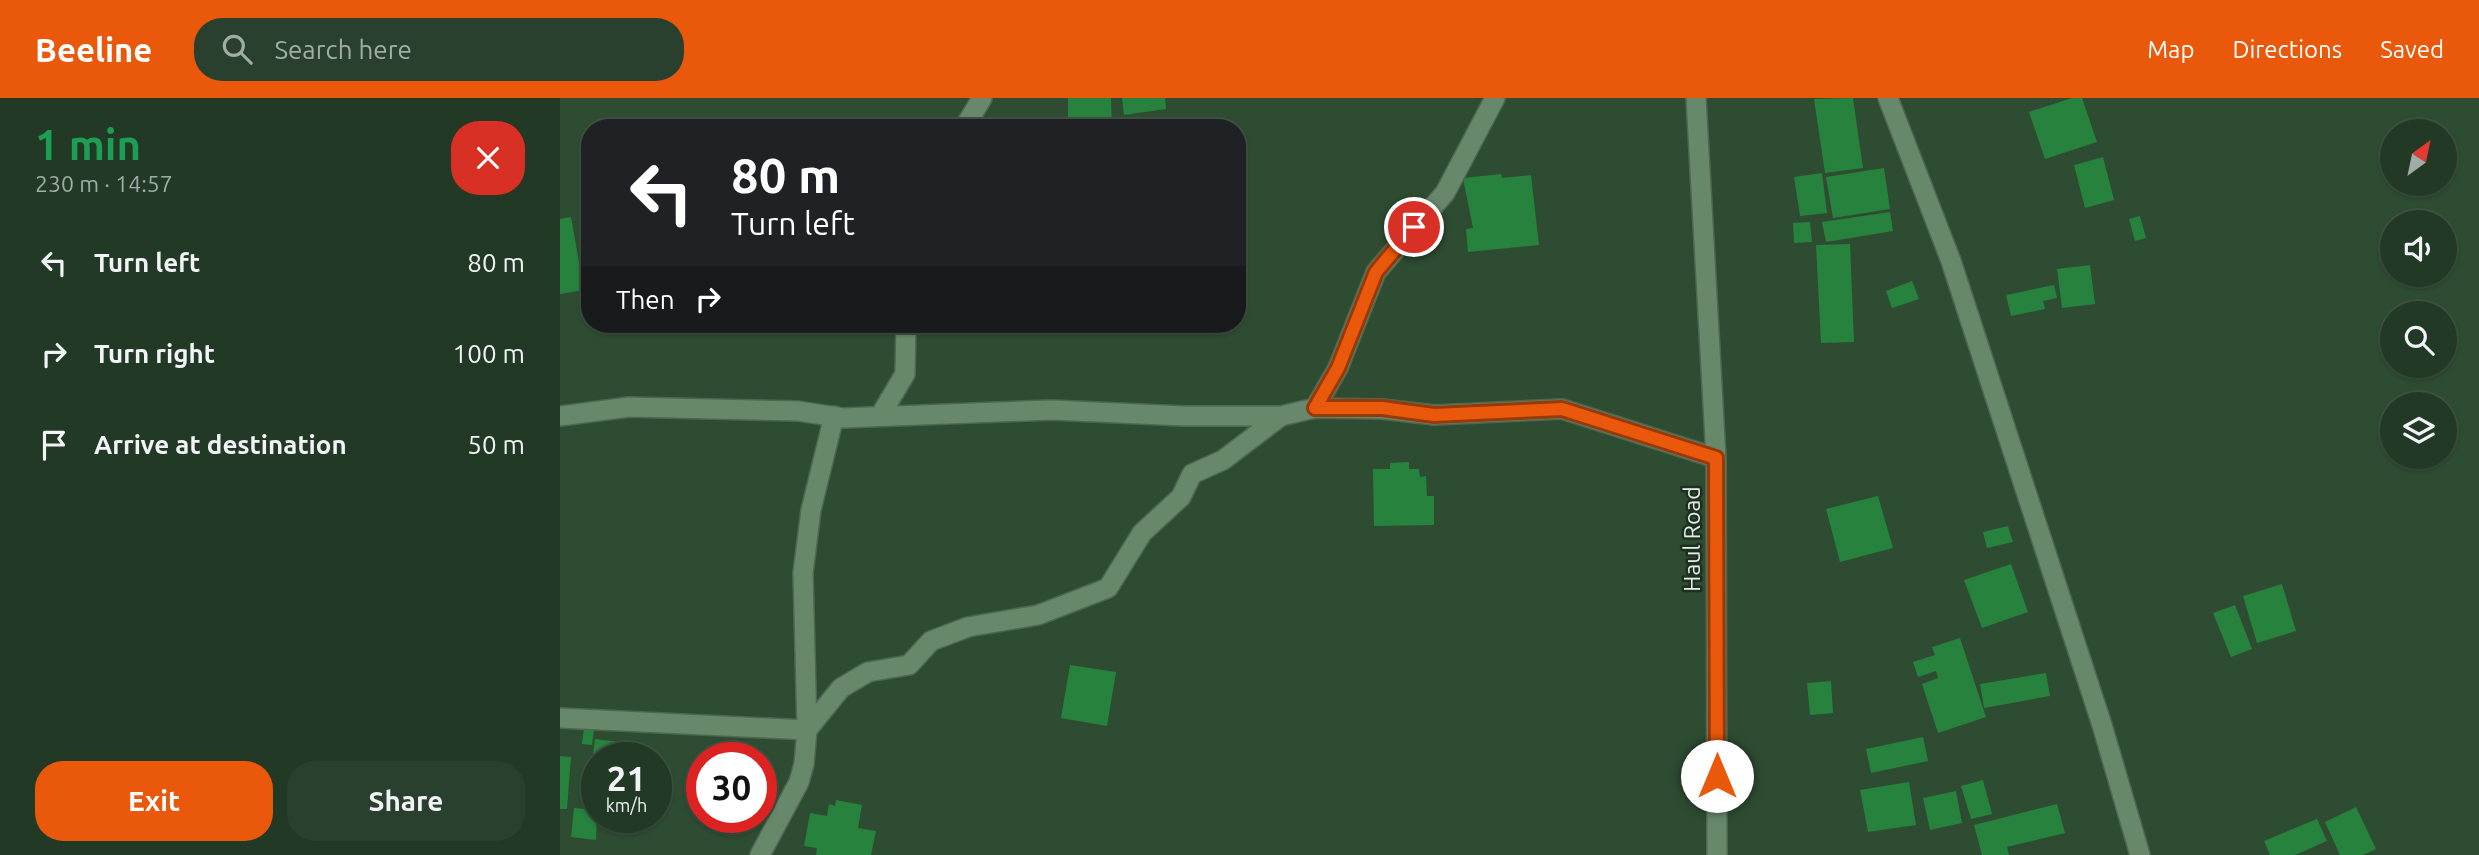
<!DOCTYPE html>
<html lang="en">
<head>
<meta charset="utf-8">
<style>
	:root { --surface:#223926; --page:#2a402e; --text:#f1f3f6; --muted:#a2aca7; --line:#3f5343; --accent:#ea580c }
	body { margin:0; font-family:Ubuntu,sans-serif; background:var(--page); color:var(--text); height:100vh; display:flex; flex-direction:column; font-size:26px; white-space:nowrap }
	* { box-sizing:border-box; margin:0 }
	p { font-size:23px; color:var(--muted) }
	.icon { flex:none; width:38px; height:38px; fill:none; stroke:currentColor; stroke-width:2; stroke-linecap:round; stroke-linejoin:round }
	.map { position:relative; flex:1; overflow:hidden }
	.sheet { display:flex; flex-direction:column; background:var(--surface); width:560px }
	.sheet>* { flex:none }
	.guide { position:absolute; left:21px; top:21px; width:665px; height:214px; border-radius:28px; box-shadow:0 2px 5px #0004,0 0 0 2px var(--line); background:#202124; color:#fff; overflow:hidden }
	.needle { width:46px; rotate:33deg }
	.fabs { position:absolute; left:1820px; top:21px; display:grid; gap:14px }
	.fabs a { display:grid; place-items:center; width:77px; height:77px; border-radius:50%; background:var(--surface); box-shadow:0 2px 5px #0004,0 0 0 2px var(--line); font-size:35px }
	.speed { position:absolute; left:21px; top:644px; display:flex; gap:14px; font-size:35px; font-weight:700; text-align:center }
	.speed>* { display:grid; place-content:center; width:91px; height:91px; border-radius:50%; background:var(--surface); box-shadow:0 2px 5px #0004,0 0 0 2px var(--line); line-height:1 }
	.speed small { font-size:18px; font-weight:400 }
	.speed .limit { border:10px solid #d22; background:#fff; color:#111 }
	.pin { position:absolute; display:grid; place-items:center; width:60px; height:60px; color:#fff; margin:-30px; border:4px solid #fff; border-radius:50%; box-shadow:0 2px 7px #0007 }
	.me { position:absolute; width:77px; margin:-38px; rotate:0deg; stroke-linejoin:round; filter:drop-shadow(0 0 5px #0008) }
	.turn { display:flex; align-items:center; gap:24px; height:147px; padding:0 35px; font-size:32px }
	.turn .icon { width:91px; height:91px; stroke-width:2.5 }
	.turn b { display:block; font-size:49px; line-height:60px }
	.then { display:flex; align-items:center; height:66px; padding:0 35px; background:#0003; gap:14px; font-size:26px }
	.round { display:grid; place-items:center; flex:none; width:74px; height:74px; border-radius:28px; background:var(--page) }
	.summary { display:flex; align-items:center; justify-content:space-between; height:119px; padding:0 35px }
	h1 { font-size:42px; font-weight:600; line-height:52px; color:#1e9e55 }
	.cta { display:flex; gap:14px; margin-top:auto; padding:14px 35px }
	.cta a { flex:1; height:80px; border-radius:28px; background:var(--accent); color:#fff; font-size:28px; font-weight:600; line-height:80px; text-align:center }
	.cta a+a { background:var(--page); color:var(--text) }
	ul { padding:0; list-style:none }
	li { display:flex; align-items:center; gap:21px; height:91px; padding:0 35px }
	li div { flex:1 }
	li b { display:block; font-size:26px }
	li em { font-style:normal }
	header { display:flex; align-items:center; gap:42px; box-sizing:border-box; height:98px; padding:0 35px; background:var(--accent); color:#fff }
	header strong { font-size:33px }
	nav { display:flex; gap:38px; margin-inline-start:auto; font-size:24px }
	.search { width:490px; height:63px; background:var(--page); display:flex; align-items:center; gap:18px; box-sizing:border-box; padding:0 24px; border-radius:28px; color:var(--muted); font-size:26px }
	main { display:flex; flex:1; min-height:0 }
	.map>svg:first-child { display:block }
	.building { fill:#27823d }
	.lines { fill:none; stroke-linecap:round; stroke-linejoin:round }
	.minor-casing { stroke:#4d6751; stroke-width:22 }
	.minor { stroke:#68886c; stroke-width:19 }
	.route-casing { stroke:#983908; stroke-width:18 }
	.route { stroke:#ea580c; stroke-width:12 }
	.labels { text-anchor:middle; stroke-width:5; stroke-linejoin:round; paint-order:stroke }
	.street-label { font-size:23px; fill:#dff1e1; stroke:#202e22 }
</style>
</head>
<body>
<header>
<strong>Beeline</strong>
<div class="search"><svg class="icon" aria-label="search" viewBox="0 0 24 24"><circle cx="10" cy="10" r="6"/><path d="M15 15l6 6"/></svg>Search here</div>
<nav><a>Map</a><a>Directions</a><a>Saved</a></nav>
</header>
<main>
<section class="sheet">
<div class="summary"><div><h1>1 min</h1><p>230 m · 14:57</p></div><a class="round" style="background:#d93025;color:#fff"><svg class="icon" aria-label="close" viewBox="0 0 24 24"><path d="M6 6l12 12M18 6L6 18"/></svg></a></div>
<ul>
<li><svg class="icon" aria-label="left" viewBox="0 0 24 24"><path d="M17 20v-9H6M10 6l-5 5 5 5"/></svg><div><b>Turn left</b></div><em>80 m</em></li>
<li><svg class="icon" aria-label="right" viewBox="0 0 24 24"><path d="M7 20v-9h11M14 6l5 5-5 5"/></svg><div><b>Turn right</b></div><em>100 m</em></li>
<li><svg class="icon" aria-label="arrive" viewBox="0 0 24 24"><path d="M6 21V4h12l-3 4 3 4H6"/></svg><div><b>Arrive at destination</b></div><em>50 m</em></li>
</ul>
<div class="cta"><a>Exit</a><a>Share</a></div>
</section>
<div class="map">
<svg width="1919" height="757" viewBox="0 0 1919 757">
	<rect width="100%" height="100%" fill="#2e4c32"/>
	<path class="building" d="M 508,0 L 551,0 L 552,30 L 508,30 Z
		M 562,0 L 605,0 L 606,11 L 564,17 Z
		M 1293,0 L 1303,70 L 1265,75 L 1254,1 Z
		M 1512,0 L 1522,0 L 1537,44 L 1485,61 L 1469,14 Z
		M 1543,59 L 1554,102 L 1525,110 L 1514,67 Z
		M 1324,70 L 1330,111 L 1273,120 L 1266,79 Z
		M 1262,75 L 1267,115 L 1240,118 L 1234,79 Z
		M 941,76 L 942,80 L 971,77 L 979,147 L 908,154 L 906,131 L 913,130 L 903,80 Z
		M 1330,114 L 1333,133 L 1266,144 L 1262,124 Z
		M 1580,118 L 1586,140 L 1575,143 L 1569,121 Z
		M 11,119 L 24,192 L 0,196 L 0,121 Z
		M 1250,124 L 1252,144 L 1234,145 L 1233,125 Z
		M 1290,146 L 1294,244 L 1261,245 L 1256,147 Z
		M 1530,167 L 1535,206 L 1502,210 L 1497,171 Z
		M 1352,183 L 1359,201 L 1332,210 L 1326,193 Z
		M 1494,187 L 1497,200 L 1483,203 L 1485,211 L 1451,218 L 1446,197 Z
		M 849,364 L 849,371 L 859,371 L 860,379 L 866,378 L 867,398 L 874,398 L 874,427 L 814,428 L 813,371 L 830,371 L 830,365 Z
		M 1318,398 L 1333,450 L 1280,464 L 1266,411 Z
		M 1448,428 L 1453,444 L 1427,450 L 1423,434 Z
		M 1451,466 L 1468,514 L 1422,530 L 1404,482 Z
		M 1722,486 L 1736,533 L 1697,545 L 1683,498 Z
		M 1675,507 L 1692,551 L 1671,559 L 1653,515 Z
		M 1400,540 L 1426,619 L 1378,635 L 1362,586 L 1378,580 L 1376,573 L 1358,579 L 1353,564 L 1375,557 L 1372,549 Z
		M 510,567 L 556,574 L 547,628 L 501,620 Z
		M 1486,575 L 1490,598 L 1424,610 L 1420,586 Z
		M 1271,583 L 1273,615 L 1250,617 L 1247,585 Z
		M 24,630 L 34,631 L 32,647 L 22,646 Z
		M 1363,639 L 1368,663 L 1311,675 L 1306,651 Z
		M 35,641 L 76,646 L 75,660 L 37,660 L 37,705 L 27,703 Z
		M 0,658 L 11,659 L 7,711 L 0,711 Z
		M 1423,682 L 1432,716 L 1411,721 L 1401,688 Z
		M 1349,684 L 1356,727 L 1308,734 L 1300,692 Z
		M 1396,693 L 1402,725 L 1370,732 L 1363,700 Z
		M 276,702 L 302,707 L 298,730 L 316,733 L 311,757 L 256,757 L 257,750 L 244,748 L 250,715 L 267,718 L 269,706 L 275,708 Z
		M 1497,706 L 1505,735 L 1447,749 L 1449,757 L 1422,757 L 1414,727 Z
		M 1796,709 L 1816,751 L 1803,757 L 1780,757 L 1765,724 Z
		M 14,710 L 37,712 L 36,742 L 11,739 Z
		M 1757,721 L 1767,743 L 1735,757 L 1710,757 L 1704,743 Z"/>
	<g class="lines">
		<g class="minor-casing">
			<path id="minor" d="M 1136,0 L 1156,360 L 1157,757
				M 1328,0 L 1391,163 L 1542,627 L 1580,757
				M 404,30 L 422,0
				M 755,310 L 778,270 L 816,174 L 885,95 L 935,0
				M 0,318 L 69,309 L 238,313 L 283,320 L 492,312 L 624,318 L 721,318 L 755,310 L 822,311 L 874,317 L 1002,311 L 1156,360
				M 320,318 L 345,276 L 346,226
				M 0,620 L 247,632 L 281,590 L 308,574 L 349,567 L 371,543 L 408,529 L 478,517 L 548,490 L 582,435 L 621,399 L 632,376 L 663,362 L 721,318
				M 200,757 L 239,684 L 244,666 L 247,632 L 243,475 L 251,412 L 274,318"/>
		</g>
		<use href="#minor" class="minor"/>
	</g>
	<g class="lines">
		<g class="route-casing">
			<path id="route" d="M 854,129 L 816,174 L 778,270 L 755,310 L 822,310 L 874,317 L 1002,311 L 1156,360 L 1157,678"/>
		</g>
		<use href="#route" class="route"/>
	</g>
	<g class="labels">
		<g class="street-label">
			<text transform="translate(1132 441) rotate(-90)" y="8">Haul Road</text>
		</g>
	</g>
</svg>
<div class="fabs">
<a><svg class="needle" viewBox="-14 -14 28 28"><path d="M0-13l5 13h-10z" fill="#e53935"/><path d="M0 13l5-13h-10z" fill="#a2aca7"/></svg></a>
<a><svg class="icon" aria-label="sound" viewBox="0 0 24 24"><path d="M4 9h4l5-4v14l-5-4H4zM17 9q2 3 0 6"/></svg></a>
<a><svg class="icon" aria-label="search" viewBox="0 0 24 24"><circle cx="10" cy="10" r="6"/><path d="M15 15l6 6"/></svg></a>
<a><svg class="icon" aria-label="layers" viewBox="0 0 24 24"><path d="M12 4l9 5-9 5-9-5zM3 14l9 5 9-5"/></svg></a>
</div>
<div class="speed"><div>21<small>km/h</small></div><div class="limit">30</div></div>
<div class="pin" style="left:854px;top:129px;background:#d93025"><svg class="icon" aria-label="arrive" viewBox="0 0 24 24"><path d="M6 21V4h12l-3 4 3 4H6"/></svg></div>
<svg class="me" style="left:1157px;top:678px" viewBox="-20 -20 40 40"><circle r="19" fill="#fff"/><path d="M0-13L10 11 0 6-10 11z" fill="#ea580c"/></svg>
<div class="guide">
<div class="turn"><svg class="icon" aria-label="left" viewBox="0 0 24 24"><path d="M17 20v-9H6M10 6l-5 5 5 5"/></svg><div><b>80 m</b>Turn left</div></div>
<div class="then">Then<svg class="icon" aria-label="right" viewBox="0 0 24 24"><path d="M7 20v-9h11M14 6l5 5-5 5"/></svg></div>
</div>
</div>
</main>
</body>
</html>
